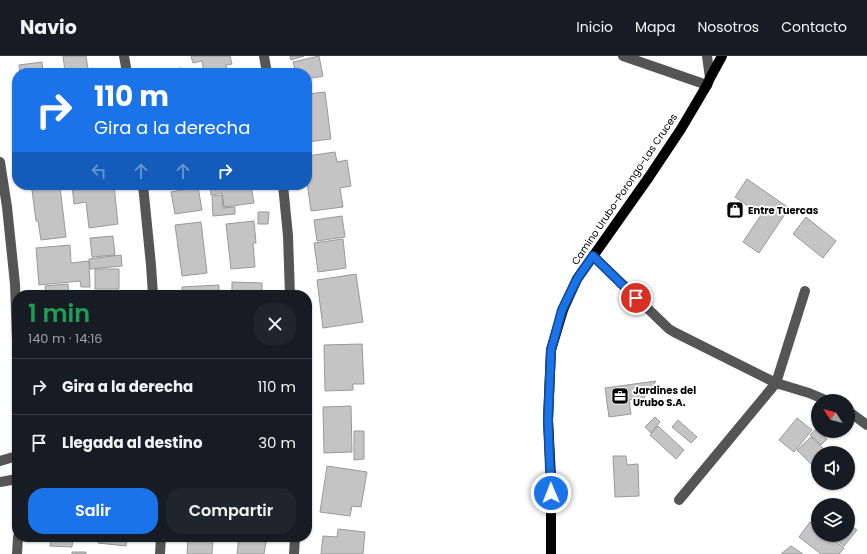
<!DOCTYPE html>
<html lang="es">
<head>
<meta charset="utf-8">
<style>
	:root { --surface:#171b24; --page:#20242c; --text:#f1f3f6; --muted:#9ea1a6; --line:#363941; --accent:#1a73e8 }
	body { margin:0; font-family:Poppins,sans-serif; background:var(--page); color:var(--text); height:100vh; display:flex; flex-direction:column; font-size:15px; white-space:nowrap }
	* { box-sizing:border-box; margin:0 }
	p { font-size:13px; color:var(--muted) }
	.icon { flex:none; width:22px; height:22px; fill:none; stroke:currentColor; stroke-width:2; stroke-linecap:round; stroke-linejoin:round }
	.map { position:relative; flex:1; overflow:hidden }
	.details { position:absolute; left:12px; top:234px; width:300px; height:252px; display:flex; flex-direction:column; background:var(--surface); border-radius:16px; box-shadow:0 1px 3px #0004 }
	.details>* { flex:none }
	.banner { position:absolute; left:12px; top:12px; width:300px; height:122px; border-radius:16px; box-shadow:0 1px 3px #0004; background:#1a73e8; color:#fff; overflow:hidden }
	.needle { width:26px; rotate:306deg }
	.controls { position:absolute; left:811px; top:338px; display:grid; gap:8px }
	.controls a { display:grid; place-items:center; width:44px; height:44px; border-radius:50%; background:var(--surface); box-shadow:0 1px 3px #0004; font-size:20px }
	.pin { position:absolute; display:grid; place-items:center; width:34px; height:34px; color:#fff; margin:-17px; border:2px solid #fff; border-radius:50%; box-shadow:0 1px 4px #0007 }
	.me { position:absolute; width:44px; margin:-22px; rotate:359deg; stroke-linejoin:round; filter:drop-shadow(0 0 3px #0008) }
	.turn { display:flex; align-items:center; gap:14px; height:84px; padding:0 16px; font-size:18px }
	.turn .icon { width:52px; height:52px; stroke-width:2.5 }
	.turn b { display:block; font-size:28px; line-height:34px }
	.lanes { display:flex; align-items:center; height:38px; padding:0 16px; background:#0003; justify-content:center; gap:20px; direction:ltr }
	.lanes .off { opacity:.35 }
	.round { display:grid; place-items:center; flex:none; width:42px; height:42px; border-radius:16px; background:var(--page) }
	.head { display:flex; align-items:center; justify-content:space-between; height:68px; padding:0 16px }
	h1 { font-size:24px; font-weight:600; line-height:30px; color:#1e9e55 }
	.cta { display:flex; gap:8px; margin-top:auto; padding:8px 16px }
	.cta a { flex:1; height:46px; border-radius:16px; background:var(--accent); color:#fff; font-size:16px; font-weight:600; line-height:46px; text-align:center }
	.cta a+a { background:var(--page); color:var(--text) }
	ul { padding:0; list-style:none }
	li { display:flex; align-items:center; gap:12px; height:56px; padding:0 16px; border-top:1px solid var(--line) }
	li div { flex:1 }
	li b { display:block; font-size:15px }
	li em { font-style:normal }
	header { display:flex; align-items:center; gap:24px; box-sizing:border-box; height:56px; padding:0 20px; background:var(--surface); border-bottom:1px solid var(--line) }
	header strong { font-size:19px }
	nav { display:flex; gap:22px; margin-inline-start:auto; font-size:14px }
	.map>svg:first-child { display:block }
	.building { fill:#c4c4c4; stroke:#999 }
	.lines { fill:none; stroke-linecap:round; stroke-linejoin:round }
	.minor { stroke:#555; stroke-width:10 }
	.major { stroke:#000; stroke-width:10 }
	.route-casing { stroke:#114b97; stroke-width:10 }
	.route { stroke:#1a73e8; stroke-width:7 }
	.labels { text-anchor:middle; stroke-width:3.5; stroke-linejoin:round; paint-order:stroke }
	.street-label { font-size:10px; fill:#000; stroke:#fff }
	.poi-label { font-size:10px; font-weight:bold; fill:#000; stroke:#fff; text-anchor:start }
</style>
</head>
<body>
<header>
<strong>Navio</strong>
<nav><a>Inicio</a><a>Mapa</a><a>Nosotros</a><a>Contacto</a></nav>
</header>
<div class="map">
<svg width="867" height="498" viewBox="0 0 867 498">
	<rect width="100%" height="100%" fill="#fff"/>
	<path class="building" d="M 63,0 L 86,0 L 88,13 L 65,16 Z
		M 191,0 L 230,0 L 232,8 L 226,9 L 228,17 L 204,17 L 202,5 L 193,7 Z
		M 290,0 L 304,0 L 291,4 Z
		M 319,0 L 323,20 L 307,23 L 307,17 L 296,17 L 293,6 Z
		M 42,6 L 43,17 L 20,17 L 19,9 Z
		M 93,12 L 94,17 L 69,17 Z
		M 182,12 L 182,17 L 159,17 L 159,15 Z
		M 325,36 L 331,83 L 307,86 L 307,38 Z
		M 335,96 L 337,106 L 347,104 L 351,130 L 340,132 L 343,151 L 311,155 L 307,126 L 307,100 Z
		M 747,123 L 789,152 L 759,197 L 743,186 L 761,159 L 735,141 Z
		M 72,129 L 114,129 L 118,168 L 89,172 L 86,146 L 74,148 Z
		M 210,129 L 251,129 L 254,147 L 224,151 L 222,137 L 211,139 Z
		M 60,131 L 66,181 L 41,184 L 38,165 L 36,165 L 32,134 Z
		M 198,131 L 202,154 L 175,158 L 171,136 Z
		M 222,139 L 223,152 L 235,151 L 235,158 L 213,160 L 212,140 Z
		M 258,156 L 269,156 L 268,168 L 258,168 Z
		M 342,160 L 345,181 L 317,185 L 314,164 Z
		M 806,161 L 836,185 L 823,202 L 793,178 Z
		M 254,165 L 256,187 L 253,187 L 255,211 L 231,213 L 226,168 Z
		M 201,166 L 207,217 L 182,220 L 175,169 Z
		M 113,180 L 115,199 L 92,201 L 90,182 Z
		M 343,183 L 346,212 L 318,216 L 314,187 Z
		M 70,189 L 71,207 L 89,205 L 90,231 L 81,231 L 80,225 L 39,229 L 36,192 Z
		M 121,199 L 122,210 L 90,213 L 89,203 Z
		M 95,213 L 119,213 L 119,233 L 95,233 Z
		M 356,218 L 363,266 L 323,272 L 317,224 Z
		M 232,226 L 262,227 L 262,239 L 232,239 Z
		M 68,228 L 69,239 L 46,239 L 45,230 Z
		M 219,229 L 219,239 L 182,239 L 182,231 Z
		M 362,288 L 364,328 L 353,328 L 353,334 L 325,335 L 324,289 Z
		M 656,325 L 644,342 L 629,344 L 631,358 L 609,361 L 605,332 Z
		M 351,350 L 352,396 L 324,397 L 323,351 Z
		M 655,361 L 660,366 L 651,377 L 645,371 Z
		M 797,362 L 812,374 L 794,396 L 779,384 Z
		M 678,364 L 697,381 L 691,387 L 672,371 Z
		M 658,370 L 684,394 L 676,403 L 650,379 Z
		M 816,373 L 827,383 L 821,389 L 810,379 Z
		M 354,375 L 364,375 L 364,403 L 354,404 Z
		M 811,381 L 828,397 L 818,397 L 818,407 L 814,411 L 797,394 Z
		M 613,400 L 626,400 L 627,409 L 638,408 L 639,440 L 615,441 Z
		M 327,410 L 367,416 L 361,451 L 352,450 L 350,460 L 320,456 Z
		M 810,466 L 818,472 L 818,479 L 827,479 L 844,492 L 839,498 L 821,498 L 799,481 Z
		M 848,467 L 857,474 L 844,490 L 830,479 L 848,479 Z
		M 338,473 L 365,476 L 363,498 L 321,498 L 323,480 L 337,481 Z
		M 51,481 L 73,481 L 72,491 L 50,490 Z
		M 75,481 L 87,481 L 87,484 L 75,483 Z
		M 99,481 L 127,481 L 126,490 L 98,487 Z
		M 188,481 L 213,482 L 212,498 L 187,498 Z
		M 239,481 L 267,481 L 264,498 L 237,498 Z
		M 791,490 L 803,498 L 781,498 Z
		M 72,496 L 86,496 L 86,498 L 72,498 Z"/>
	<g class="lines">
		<path class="minor" d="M 124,0 L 127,17
			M 264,0 L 267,17
			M 623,0 L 707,29
			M 707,0 L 710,22
			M 0,106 L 7,151 L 15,228 L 17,284
			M 143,129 L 151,209 L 153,239
			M 283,129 L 288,180 L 290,239
			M 593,200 L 669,273 L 674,276 L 776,327 L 809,337 L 828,345
			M 848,355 L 867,369
			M 0,405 L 17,400
			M 0,426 L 17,423
			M 679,444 L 776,327 L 805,235
			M 17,498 L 18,481
			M 160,498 L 161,481
			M 294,498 L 295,481"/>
		<path class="major" d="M 551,498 L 551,421 L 548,364 L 551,294 L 563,254 L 577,223 L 649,121 L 681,73 L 707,29 L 710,22 L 722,0"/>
	</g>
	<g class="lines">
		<g class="route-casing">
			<path id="route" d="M 551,437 L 548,364 L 551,294 L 562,254 L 577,223 L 593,200 L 636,242"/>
		</g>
		<use href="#route" class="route"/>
	</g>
	<defs>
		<g id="shop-square" transform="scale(0.9)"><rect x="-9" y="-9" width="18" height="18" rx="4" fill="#000" stroke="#fff"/><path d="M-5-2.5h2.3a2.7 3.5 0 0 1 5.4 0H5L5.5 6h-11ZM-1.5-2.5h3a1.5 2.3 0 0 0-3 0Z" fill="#fff"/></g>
		<g id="office-square" transform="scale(0.9)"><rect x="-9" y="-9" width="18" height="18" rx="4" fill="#000" stroke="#fff"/><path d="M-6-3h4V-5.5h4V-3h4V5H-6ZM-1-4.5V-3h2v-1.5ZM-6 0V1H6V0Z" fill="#fff"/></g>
	</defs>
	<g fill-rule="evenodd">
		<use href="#shop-square" x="735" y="154"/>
		<use href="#office-square" x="620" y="340"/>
	</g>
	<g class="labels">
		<g class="street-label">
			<text transform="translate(624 133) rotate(-56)" y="4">Camino Urubo-Porongo-Las Cruces</text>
		</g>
		<g class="poi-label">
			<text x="748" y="158">Entre Tuercas</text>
			<text x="633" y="338">Jardines del<tspan x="633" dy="12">Urubo S.A.</tspan></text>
		</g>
	</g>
</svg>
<div class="controls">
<a><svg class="needle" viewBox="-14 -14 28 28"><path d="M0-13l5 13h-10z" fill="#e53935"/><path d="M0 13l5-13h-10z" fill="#9ea1a6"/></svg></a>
<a><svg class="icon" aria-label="sound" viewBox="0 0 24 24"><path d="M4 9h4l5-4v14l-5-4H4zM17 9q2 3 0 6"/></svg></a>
<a><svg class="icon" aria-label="layers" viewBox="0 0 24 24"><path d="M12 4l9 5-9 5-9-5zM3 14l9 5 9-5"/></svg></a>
</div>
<div class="pin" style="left:636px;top:242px;background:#d93025"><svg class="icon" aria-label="arrive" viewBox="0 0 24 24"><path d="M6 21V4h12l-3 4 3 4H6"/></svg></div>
<svg class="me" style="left:551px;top:437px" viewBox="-20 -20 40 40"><circle r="17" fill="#1a73e8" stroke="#fff" stroke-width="3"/><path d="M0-11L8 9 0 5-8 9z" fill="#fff"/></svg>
<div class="banner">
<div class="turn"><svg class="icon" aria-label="right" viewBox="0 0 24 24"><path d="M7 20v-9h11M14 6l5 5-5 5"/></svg><div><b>110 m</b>Gira a la derecha</div></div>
<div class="lanes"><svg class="icon off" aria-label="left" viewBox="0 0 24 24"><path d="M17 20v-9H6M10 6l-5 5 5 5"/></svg><svg class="icon off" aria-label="ahead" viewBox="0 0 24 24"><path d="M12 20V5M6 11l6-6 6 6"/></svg><svg class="icon off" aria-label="ahead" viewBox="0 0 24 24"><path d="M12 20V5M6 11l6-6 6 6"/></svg><svg class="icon" aria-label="right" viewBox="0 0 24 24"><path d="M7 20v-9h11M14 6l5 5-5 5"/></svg></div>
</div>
<section class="details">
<div class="head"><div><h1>1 min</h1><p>140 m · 14:16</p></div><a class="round"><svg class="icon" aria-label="close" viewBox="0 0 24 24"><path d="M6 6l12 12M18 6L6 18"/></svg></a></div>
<ul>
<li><svg class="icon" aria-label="right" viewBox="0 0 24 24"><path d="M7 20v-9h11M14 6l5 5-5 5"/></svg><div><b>Gira a la derecha</b></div><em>110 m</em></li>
<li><svg class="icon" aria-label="arrive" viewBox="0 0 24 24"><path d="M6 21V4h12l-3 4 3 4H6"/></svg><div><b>Llegada al destino</b></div><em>30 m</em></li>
</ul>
<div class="cta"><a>Salir</a><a>Compartir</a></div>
</section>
</div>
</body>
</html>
